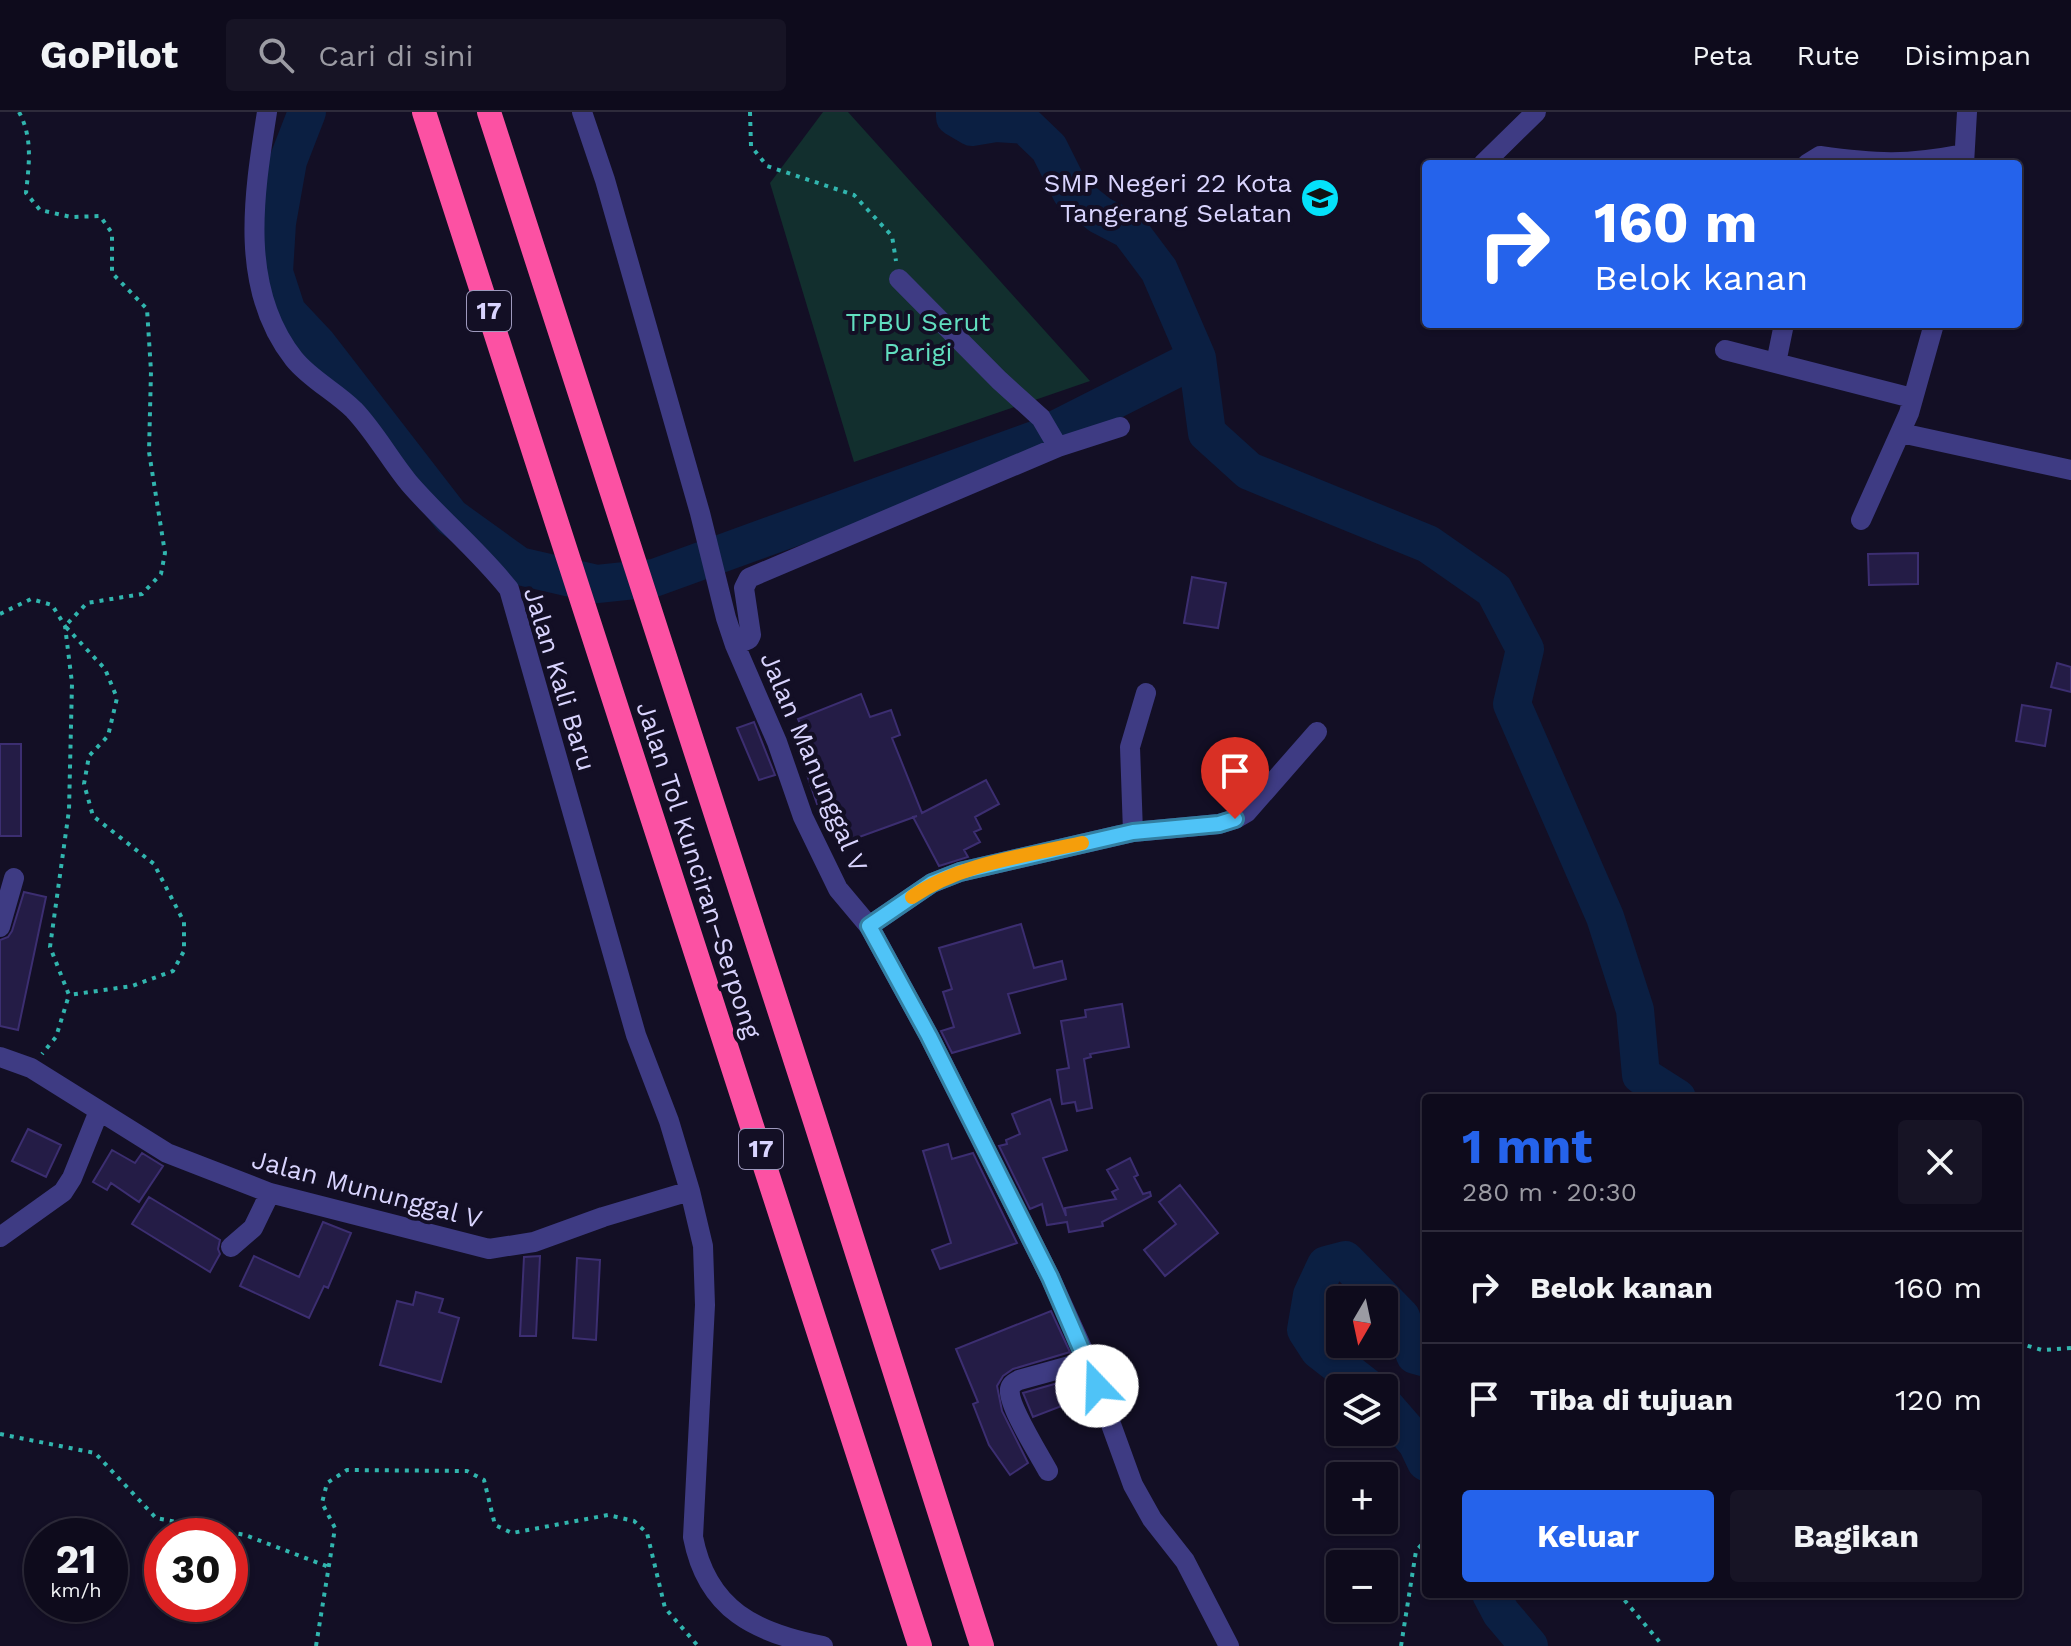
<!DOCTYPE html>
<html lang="id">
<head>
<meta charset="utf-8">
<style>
	:root { --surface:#0e0b1c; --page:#171425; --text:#f1f3f6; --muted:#9b9ba3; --line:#2e2b3b; --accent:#2563eb }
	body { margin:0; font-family:"Work Sans",sans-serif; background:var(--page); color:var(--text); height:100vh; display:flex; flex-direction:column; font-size:30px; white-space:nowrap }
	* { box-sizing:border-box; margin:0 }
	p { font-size:26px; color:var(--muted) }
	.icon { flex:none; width:44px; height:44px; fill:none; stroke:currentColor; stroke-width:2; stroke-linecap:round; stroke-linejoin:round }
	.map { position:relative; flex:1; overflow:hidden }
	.sheet { position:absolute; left:1422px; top:982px; width:600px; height:504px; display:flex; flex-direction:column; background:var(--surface); border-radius:8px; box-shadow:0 2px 6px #0004,0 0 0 2px var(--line) }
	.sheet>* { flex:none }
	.top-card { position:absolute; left:1422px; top:48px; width:600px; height:168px; border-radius:8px; box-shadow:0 2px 6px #0004,0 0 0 2px var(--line); background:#2563eb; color:#fff; overflow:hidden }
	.needle { width:52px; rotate:189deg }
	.controls { position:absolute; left:1326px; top:1174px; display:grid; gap:16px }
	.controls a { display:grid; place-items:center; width:72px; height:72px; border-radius:8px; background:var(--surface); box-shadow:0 2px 6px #0004,0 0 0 2px var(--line); font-size:40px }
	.speed { position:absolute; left:24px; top:1406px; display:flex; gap:16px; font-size:40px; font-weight:700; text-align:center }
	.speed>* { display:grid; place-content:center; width:104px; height:104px; border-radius:50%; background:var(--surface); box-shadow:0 2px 6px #0004,0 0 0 2px var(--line); line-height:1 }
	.speed small { font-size:20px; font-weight:400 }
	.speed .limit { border:12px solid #d22; background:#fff; color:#111 }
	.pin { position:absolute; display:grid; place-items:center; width:68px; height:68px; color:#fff; margin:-82px -34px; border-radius:50% 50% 50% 0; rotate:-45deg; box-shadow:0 0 8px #0007 }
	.pin .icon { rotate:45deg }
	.me { position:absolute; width:88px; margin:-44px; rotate:339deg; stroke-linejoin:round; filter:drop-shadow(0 0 6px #0008) }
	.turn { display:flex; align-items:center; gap:28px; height:168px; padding:0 40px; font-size:36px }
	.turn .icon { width:104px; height:104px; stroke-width:2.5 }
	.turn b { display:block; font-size:56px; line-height:68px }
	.round { display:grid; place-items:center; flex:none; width:84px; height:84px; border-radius:8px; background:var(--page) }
	.headline { display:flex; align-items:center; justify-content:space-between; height:136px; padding:0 40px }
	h1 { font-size:48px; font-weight:700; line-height:60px; color:var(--accent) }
	.button { display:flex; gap:16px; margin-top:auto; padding:16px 40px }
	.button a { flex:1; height:92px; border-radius:8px; background:var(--accent); color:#fff; font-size:32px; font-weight:700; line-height:92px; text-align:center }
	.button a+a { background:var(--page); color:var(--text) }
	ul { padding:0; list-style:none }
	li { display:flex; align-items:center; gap:24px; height:112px; padding:0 40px; border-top:2px solid var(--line) }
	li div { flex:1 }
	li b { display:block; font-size:30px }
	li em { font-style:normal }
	header { display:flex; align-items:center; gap:48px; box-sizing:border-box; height:112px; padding:0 40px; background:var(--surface); border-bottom:2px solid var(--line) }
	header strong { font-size:38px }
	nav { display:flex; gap:44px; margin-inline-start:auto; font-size:28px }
	.search { width:560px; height:72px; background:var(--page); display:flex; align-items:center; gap:20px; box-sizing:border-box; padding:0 28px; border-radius:8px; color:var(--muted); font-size:30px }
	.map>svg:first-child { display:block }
	.green { fill:#122f2e }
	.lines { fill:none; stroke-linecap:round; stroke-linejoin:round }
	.river { stroke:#0b1f42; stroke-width:38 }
	.building { fill:#241c46; stroke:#3c2e71; stroke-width:2 }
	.path { stroke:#31b5ae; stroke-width:4; stroke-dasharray:4 6; stroke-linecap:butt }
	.minor { stroke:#3e3b83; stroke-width:20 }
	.highway { stroke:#fc51a3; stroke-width:24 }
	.route-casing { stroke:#337fa1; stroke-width:20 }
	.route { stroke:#4fc3f7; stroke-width:14 }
	.slow { stroke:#f59e0b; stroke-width:14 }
	.labels { text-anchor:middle; stroke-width:8; stroke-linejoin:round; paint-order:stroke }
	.shield { fill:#130f25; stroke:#9e99bd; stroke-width:2 }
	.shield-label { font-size:24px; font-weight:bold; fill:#d9d4fe }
	.poi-label { font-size:26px; fill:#d9d4fe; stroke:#130f25; text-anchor:end }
	.park-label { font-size:26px; fill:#61debf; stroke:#130f25 }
	.street-label { font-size:26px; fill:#d9d4fe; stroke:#130f25 }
</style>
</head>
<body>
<header>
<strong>GoPilot</strong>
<div class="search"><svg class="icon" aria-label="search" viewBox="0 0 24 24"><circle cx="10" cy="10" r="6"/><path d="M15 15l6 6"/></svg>Cari di sini</div>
<nav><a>Peta</a><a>Rute</a><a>Disimpan</a></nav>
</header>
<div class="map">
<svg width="2071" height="1534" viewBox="0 0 2071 1534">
	<rect width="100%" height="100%" fill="#130f25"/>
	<path class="green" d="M 823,0 L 848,0 L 1090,269 L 854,350 L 770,71 Z"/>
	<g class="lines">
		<path class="river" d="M 307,0 L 288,49 L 277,111 L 274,160 L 287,200 L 318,233 L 451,405 L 519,454 L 597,472 L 654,466 L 1037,327 L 1197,246 L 1207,321 L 1249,359 L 1428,432 L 1494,478 L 1525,537 L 1512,592 L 1605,805 L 1635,898 L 1641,963 L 1677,986
			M 955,0 L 955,5 L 972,15 L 996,11 L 1025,13 L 1049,36 L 1071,80 L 1100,103 L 1129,118 L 1159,158 L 1197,246
			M 1368,1276 L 1319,1238 L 1306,1218 L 1312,1183 L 1326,1153 L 1345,1148 L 1401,1205 L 1415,1243 L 1426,1246
			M 1384,1293 L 1417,1331 L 1426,1350
			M 1491,1482 L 1501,1501 L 1529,1534"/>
	</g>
	<path class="building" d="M 1918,441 L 1918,472 L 1869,473 L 1868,442 Z
		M 1192,465 L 1226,471 L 1218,516 L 1184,511 Z
		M 2057,551 L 2071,555 L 2071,580 L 2051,575 Z
		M 861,582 L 870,605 L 891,598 L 900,623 L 892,626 L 922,701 L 986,668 L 999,692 L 975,705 L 981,717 L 974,720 L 980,730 L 964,738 L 968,745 L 939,754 L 913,705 L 917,704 L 840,732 L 822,690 L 817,692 L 806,660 L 818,656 L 798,607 Z
		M 2022,593 L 2051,598 L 2045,634 L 2016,629 Z
		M 754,610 L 775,663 L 759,668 L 737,616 Z
		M 0,632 L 21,632 L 21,724 L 0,724 Z
		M 24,780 L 46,785 L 18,918 L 0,914 L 0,828 L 8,825 L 12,819 Z
		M 1021,812 L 1034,856 L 1062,849 L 1066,867 L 1008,882 L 1020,921 L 952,941 L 941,919 L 954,915 L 943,880 L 952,877 L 939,836 Z
		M 1122,892 L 1129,935 L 1090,942 L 1091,945 L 1084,947 L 1092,996 L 1077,999 L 1075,990 L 1062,992 L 1057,958 L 1069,956 L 1061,909 L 1086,905 L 1085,898 Z
		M 1050,987 L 1067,1038 L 1043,1046 L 1066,1104 L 1065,1096 L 1116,1087 L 1112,1080 L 1118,1077 L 1107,1058 L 1130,1046 L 1138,1063 L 1134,1065 L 1143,1082 L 1150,1080 L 1151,1084 L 1102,1110 L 1103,1114 L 1069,1120 L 1067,1110 L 1047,1113 L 1042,1092 L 1030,1097 L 999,1034 L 1007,1032 L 1006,1028 L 1020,1022 L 1012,1002 Z
		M 28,1017 L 61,1033 L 46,1065 L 12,1049 Z
		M 948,1032 L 952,1047 L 973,1041 L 1017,1131 L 940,1157 L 932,1138 L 951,1131 L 923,1039 Z
		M 112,1038 L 135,1051 L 142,1041 L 163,1054 L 139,1090 L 111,1071 L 107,1078 L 93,1070 Z
		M 1180,1073 L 1218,1121 L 1165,1164 L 1144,1138 L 1176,1112 L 1159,1090 Z
		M 149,1085 L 220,1128 L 218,1137 L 220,1142 L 210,1160 L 132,1112 Z
		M 323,1110 L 351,1121 L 328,1176 L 324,1174 L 309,1206 L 240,1174 L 254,1144 L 299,1165 Z
		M 540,1144 L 536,1224 L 520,1224 L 524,1145 Z
		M 577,1146 L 600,1148 L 596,1228 L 573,1226 Z
		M 416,1180 L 443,1187 L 439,1200 L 459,1206 L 441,1270 L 380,1253 L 397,1189 L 413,1193 Z
		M 1051,1199 L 1070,1240 L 1013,1257 L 1003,1264 L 997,1274 L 1002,1299 L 1028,1351 L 1010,1363 L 989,1333 L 973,1292 L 978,1290 L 956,1237 Z
		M 1072,1267 L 1080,1287 L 1033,1305 L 1023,1281 Z"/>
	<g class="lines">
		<path class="path" d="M 19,0 C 33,26 29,52 26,81 L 40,98 L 71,105 L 100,104 L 112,121 L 112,161 L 147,197 L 151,259 L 149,340 L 165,441 L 161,462 L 142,482 L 87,491 L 65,514 L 105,557 L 117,586 L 108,624 L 89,644 L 84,672 L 93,704 L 154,752 L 184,810 L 184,839 L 173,859 L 132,874 L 69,883
			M 750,0 L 751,34 L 767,54 L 854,83 L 892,124 L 896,149
			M 0,502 L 31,487 L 52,493 L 65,514 L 72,571 L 69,698 L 50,835 L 69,883 L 56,925 L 42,942
			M 2018,1231 L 2042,1238 L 2071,1236
			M 0,1322 L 95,1341 L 156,1406 L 245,1423 L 329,1455
			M 1617,1482 L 1621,1484 L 1663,1534
			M 316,1534 L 335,1416 L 322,1391 L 327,1371 L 347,1358 L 467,1359 L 484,1368 L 495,1413 L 512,1421 L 608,1403 L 634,1409 L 647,1421 L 665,1496 L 698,1534
			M 1401,1534 L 1416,1439 L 1426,1428"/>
		<path class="minor" d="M 267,0 C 254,82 238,176 294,247 C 310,267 336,280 354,298 C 375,320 390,348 409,371 C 441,408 479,439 509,477 L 636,923 L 669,1009 L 690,1079 L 703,1134 L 705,1193 L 693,1425 C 707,1498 756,1521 823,1534
			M 582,0 L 605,68 L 700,401 L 726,506 L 735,533 L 777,630 L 803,705 L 838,777 L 869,814 L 929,924 L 1050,1165 L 1088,1249 L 1133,1373 L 1152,1407 L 1185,1449 L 1229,1534
			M 1483,52 L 1536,0
			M 1807,52 L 1820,44 C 1877,52 1907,53 1964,42
			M 1964,52 L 1967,0
			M 899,167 L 999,268 L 1041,306 L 1058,335
			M 1725,238 L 1912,286
			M 1776,251 L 1784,212
			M 1901,321 L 2071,358
			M 1861,408 L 1909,301 L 1934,212
			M 735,533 L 749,527 L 751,523 L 744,476 L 749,466 L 1058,335 L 1120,315
			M 1133,720 L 1130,635 L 1146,581
			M 869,814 L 932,771 L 960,760 L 1133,720 L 1219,712 L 1235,707 L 1247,700 L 1317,620
			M 0,815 L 14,766
			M 0,945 L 31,956 L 167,1041 L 270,1081 L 489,1137 L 534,1130 L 603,1105 L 690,1079
			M 0,1125 L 63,1080 L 72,1066 L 99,999
			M 231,1135 L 253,1116 L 270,1081
			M 1048,1359 C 1040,1344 1007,1292 1010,1277 C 1011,1272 1014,1271 1019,1268 L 1088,1249"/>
		<path class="highway" d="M 424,0 L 920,1534
			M 489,0 L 815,1009 L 982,1534"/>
	</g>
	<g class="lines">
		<g class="route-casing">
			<path id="route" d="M 1097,1274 L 1050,1165 L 929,924 L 869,814 L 932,771 L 960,760 L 1133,720 L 1219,712 L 1235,707"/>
		</g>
		<use href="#route" class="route"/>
		<path class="slow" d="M 912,785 C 961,751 1025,744 1082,731"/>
	</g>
	<defs>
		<g id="school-disc" transform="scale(2)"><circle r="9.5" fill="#04e1fa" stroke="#130f25"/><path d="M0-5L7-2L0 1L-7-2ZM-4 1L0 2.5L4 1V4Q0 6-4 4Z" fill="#111"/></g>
	</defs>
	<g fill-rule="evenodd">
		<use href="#school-disc" x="1320" y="86"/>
	</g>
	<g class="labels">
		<g class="shield">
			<rect x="467" y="179" width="44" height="40" rx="6"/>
			<rect x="739" y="1017" width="44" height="40" rx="6"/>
		</g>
		<g class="shield-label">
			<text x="489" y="207">17</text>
			<text x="761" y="1045">17</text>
		</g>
		<g class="poi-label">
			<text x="1292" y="80">SMP Negeri 22 Kota<tspan x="1292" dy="30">Tangerang Selatan</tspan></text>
		</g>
		<g class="park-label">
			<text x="918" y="219">TPBU Serut<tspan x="918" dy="30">Parigi</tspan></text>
		</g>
		<g class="street-label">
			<text transform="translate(560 567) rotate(73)" y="9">Jalan Kali Baru</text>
			<text transform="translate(814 650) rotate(67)" y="9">Jalan Manunggal V</text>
			<text transform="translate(699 758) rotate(72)" y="9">Jalan Tol Kunciran–Serpong</text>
			<text transform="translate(367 1077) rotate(15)" y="9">Jalan Mununggal V</text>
		</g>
	</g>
</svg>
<div class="controls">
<a><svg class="needle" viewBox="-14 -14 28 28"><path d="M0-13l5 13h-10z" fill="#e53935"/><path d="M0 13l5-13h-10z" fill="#9b9ba3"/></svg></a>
<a><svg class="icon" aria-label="layers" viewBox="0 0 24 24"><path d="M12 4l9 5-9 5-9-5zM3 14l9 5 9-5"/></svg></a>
<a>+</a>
<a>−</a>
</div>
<div class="speed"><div>21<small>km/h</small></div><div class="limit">30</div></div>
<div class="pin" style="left:1235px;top:707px;background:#d93025"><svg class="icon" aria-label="arrive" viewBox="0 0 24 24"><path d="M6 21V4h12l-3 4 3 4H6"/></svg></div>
<svg class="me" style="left:1097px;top:1274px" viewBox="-20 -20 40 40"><circle r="19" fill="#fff"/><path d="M0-13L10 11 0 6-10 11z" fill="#4fc3f7"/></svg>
<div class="top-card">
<div class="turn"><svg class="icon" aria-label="right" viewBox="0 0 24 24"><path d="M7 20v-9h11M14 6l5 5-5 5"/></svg><div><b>160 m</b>Belok kanan</div></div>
</div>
<section class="sheet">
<div class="headline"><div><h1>1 mnt</h1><p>280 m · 20:30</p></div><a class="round"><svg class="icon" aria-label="close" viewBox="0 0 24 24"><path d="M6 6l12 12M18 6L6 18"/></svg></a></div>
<ul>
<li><svg class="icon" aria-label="right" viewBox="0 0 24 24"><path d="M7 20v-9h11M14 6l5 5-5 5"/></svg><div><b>Belok kanan</b></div><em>160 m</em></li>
<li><svg class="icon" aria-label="arrive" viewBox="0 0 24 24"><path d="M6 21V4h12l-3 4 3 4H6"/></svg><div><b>Tiba di tujuan</b></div><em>120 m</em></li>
</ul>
<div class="button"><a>Keluar</a><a>Bagikan</a></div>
</section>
</div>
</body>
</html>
